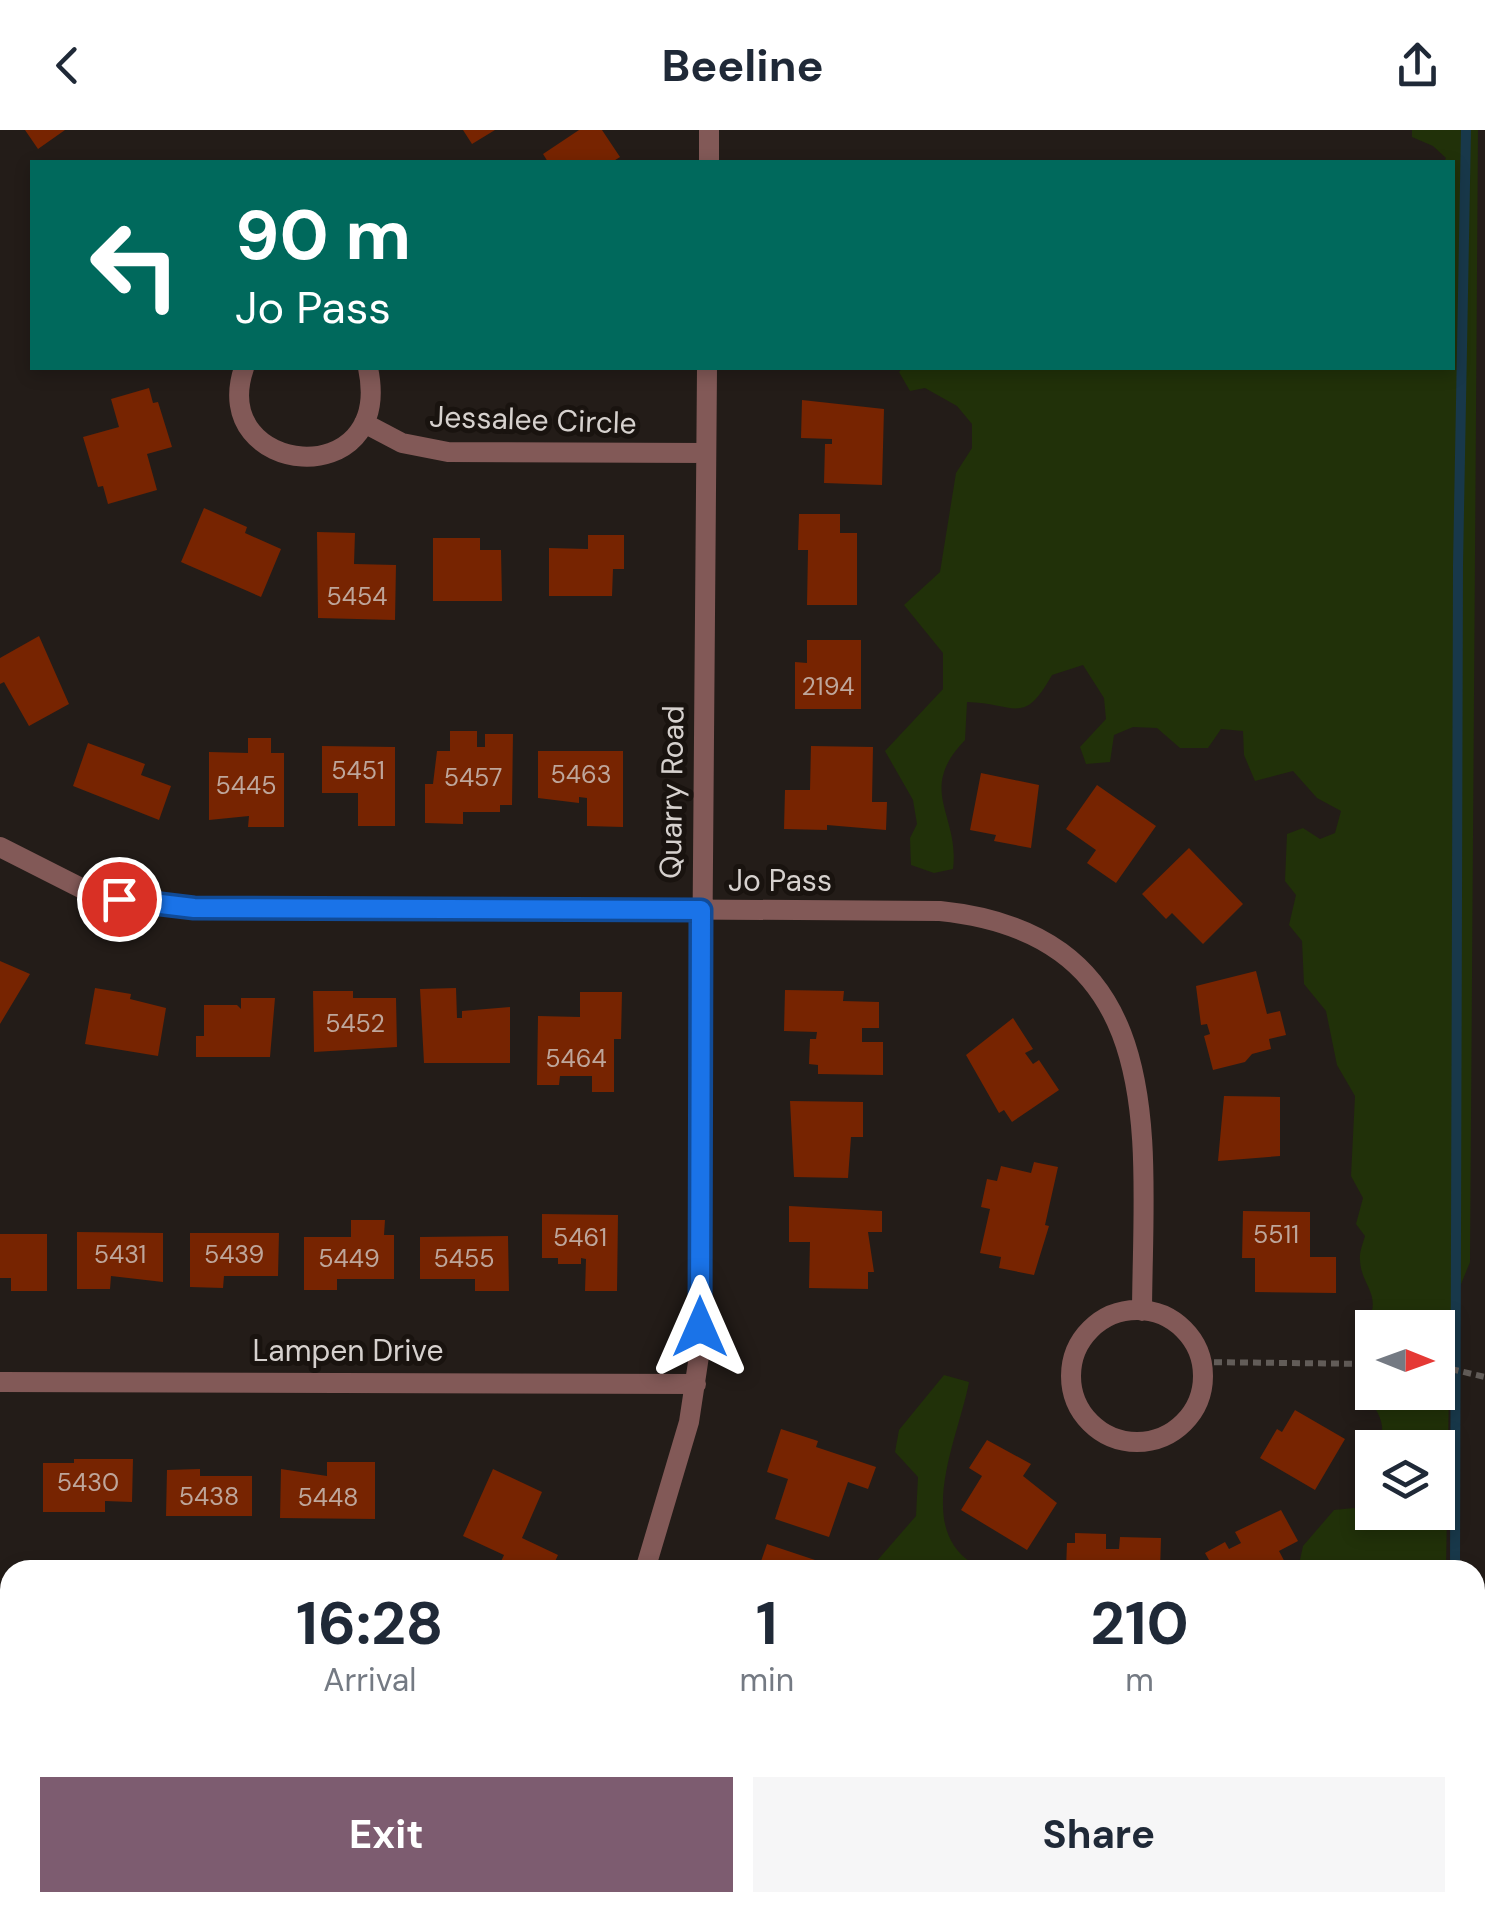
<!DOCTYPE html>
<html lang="en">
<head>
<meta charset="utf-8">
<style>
	:root { --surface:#fff; --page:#f6f6f7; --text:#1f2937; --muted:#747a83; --accent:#7d5c70 }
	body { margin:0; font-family:"DM Sans",sans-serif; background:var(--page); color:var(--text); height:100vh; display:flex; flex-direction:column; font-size:38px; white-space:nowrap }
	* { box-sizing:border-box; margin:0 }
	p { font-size:32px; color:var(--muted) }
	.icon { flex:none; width:55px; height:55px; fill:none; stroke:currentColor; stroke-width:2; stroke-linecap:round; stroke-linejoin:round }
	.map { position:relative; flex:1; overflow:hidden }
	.details { position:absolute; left:0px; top:1430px; width:1485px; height:352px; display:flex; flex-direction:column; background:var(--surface); border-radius:30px 30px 0 0; box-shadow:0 5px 15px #0003 }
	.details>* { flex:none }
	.top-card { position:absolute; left:30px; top:30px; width:1425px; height:210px; border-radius:0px; box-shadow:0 5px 15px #0003; background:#00695c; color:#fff; overflow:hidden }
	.needle { width:65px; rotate:91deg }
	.fabs { position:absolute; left:1355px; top:1180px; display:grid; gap:20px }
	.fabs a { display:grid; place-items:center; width:100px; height:100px; border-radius:0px; background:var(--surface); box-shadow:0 5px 15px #0003; font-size:50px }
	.pin { position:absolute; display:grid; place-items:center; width:85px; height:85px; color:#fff; margin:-42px; border:5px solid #fff; border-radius:50%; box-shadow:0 2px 10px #0007 }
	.me { position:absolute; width:110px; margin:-55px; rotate:0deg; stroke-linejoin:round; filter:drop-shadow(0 0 8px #0008) }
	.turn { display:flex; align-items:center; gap:35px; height:210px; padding:0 40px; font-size:45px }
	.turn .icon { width:130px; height:130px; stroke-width:2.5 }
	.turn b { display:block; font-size:70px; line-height:85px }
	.eta { display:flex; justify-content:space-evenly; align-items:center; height:170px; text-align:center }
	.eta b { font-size:60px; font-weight:700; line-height:70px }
	.action { display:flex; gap:20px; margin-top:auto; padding:20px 40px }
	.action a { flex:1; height:115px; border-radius:0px; background:var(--accent); color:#fff; font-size:40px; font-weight:700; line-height:115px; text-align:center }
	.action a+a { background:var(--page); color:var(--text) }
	header { display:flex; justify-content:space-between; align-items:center; height:130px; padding:0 40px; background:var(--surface); font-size:45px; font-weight:700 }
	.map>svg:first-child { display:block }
	.green { fill:#213109 }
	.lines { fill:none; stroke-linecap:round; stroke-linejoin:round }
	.stream { stroke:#18384a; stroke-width:10 }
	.building { fill:#772401 }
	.path { stroke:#625c58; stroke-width:6; stroke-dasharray:8 5; stroke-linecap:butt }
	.minor { stroke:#825957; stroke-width:20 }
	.route-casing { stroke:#114b97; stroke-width:25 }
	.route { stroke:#1a73e8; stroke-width:18 }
	.labels { text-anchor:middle; stroke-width:10; stroke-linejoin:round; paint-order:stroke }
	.number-label { font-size:25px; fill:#bea69b }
	.street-label { font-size:30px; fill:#d6d1ce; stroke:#19130f }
</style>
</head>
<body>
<header><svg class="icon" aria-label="back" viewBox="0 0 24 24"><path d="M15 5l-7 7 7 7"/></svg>Beeline<svg class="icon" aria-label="share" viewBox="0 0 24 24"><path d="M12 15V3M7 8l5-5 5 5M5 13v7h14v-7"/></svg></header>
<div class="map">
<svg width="1485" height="1782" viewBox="0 0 1485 1782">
	<rect width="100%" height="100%" fill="#231c18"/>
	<path class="green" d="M 1412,0 L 1478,0 L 1470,1132 L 1442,1201 L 1388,1193 L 1374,1197 L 1368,1193 C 1382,1163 1361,1156 1360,1130 C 1359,1123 1363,1113 1365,1106 L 1356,1094 L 1363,1068 L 1351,1046 L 1355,966 L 1337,935 L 1326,881 L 1304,854 L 1302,811 L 1289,795 L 1296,765 L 1285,751 L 1287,704 L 1303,698 L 1320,709 L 1335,703 L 1341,681 L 1317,668 L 1293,641 L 1255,651 L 1244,625 L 1243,601 L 1221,599 L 1208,618 L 1180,618 L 1157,598 L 1133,597 L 1114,605 L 1110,632 L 1086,634 L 1080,617 L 1106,589 L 1104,568 L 1083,535 L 1052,545 C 1023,597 1016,573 967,572 L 965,610 C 916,661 960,684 953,739 L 934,743 L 911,735 L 910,708 L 917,694 L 913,670 L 885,621 L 943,559 L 943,523 L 904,475 L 940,442 L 956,343 L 972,318 L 972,294 L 957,276 L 925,258 L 910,261 L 899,242 L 902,238 L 1452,238 L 1452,32 L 1444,32 L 1446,28 L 1433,16 L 1412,7 Z
		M 944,1245 L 969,1252 C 959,1306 914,1396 972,1433 L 972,1440 L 869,1440 L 916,1386 L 918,1347 L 895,1322 L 899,1300 Z
		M 1372,1249 L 1372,1262 L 1438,1262 L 1438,1251 L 1449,1257 L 1446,1440 L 1377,1440 L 1365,1431 L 1311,1440 L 1300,1430 L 1303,1416 L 1334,1380 L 1354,1378 L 1370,1385 L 1438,1382 L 1438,1318 L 1378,1317 C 1388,1297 1379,1283 1367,1266 Z
		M 726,1773 L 726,1772 L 1305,1773 L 1305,1782 L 723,1782 Z
		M 1381,1773 L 1464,1773 L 1463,1782 L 1380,1782 Z"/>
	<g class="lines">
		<path class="stream" d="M 1455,1440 L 1458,435 L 1466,0
			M 1452,1782 L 1452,1772"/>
	</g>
	<path class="building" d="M 25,0 L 65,0 L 38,19 Z
		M 463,0 L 495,0 L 472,14 Z
		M 579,0 L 602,0 L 620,27 L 612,32 L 548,32 L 543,24 Z
		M 149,258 L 153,273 L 158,272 L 172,317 L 147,324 L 157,360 L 108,374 L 103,356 L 98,357 L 83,307 L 119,297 L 111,269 Z
		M 802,270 L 884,279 L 882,355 L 824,353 L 825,314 L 832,314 L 832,309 L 801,308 Z
		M 204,378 L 247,397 L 245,403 L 281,419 L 261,467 L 181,432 Z
		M 799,384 L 840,384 L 840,403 L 857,403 L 857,475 L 807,475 L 808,420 L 798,420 Z
		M 317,402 L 355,403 L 354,434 L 396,435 L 395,490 L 318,488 Z
		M 588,405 L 624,405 L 624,439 L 613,439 L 612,466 L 549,466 L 549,418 L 588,419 Z
		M 433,408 L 480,408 L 480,420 L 501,420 L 502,471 L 433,471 Z
		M 39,506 L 69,574 L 29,596 L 4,552 L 0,554 L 0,528 Z
		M 807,510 L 861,510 L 861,579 L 795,579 L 795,532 L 807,533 Z
		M 450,601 L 477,601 L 477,617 L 485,617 L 485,604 L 513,604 L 512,675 L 500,675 L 500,682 L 463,682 L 463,694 L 425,693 L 425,654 L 433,654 L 437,621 L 450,621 Z
		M 248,608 L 271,608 L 271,623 L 284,623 L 284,697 L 248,697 L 249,686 L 209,690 L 209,622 L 248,623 Z
		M 88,613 L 145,634 L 141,645 L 171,656 L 159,690 L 73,656 Z
		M 322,616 L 395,617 L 395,696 L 358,696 L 358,663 L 322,663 Z
		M 811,616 L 873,617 L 872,672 L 887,672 L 886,700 L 827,695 L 827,700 L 784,699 L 785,660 L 810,660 Z
		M 538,621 L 623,621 L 623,697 L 587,696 L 587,668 L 579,667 L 579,673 L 538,668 Z
		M 981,643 L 1039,655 L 1031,718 L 994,711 L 996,705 L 970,700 Z
		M 1097,655 L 1156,696 L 1116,753 L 1087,733 L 1096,720 L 1066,699 Z
		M 1189,718 L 1243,774 L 1203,814 L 1172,783 L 1166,789 L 1142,764 Z
		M 0,831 L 30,844 L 0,894 Z
		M 1256,841 L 1267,884 L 1280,881 L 1286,905 L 1269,909 L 1271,919 L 1252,924 L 1245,932 L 1213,940 L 1204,906 L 1210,904 L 1207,894 L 1201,895 L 1196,856 Z
		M 95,858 L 131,864 L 130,869 L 166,878 L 158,926 L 85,914 Z
		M 456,858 L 457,888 L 462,888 L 462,881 L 510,877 L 510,933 L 424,933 L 420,859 Z
		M 785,860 L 844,861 L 843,871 L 879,872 L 879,898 L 862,898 L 862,912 L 883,912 L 883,945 L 818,944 L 818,935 L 809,934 L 810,909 L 816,909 L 817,902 L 784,901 Z
		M 313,861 L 353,861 L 353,868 L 396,868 L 397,917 L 314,922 Z
		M 580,862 L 622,862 L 621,909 L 614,909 L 614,962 L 592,962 L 592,946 L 560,946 L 559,955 L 537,955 L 538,886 L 580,887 Z
		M 241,868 L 275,868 L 270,927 L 196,927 L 196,906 L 204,906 L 204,875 L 237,875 L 241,879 Z
		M 1013,888 L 1033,919 L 1025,923 L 1033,934 L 1039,930 L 1059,960 L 1012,992 L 1004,980 L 999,983 L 966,925 Z
		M 1224,966 L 1280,967 L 1280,1026 L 1218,1031 Z
		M 790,971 L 863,972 L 863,1007 L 851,1007 L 848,1048 L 794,1047 Z
		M 1034,1032 L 1058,1037 L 1045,1095 L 1049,1096 L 1034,1145 L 999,1138 L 1001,1127 L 980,1123 L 990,1079 L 981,1077 L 987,1049 L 997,1051 L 1001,1036 L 1031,1043 Z
		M 789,1076 L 882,1081 L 882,1102 L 868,1102 L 874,1142 L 868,1142 L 868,1159 L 809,1158 L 810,1112 L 789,1112 Z
		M 1243,1081 L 1310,1082 L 1310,1127 L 1336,1127 L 1336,1163 L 1255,1162 L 1255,1128 L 1242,1128 Z
		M 542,1084 L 618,1085 L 617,1161 L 585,1161 L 586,1129 L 581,1128 L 581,1134 L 558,1134 L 558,1128 L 542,1128 Z
		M 351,1090 L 385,1090 L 384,1105 L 394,1105 L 394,1149 L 337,1149 L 337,1160 L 304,1160 L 304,1107 L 351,1107 Z
		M 77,1102 L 163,1103 L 163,1152 L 111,1146 L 110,1159 L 77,1159 Z
		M 190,1103 L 279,1103 L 278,1146 L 224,1146 L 223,1158 L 190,1157 Z
		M 0,1104 L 47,1104 L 47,1161 L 11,1161 L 11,1148 L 0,1148 Z
		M 508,1106 L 509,1161 L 475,1161 L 475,1149 L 420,1149 L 420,1107 Z
		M 1295,1280 L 1345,1309 L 1315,1360 L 1260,1328 L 1277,1299 L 1282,1302 Z
		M 781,1299 L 818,1311 L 816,1317 L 876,1337 L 868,1359 L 848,1352 L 829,1407 L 775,1389 L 788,1349 L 767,1342 Z
		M 987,1310 L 1031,1334 L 1023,1346 L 1057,1373 L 1027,1420 L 961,1380 L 982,1346 L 969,1338 Z
		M 74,1329 L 133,1329 L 132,1372 L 105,1371 L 105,1382 L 43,1382 L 43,1333 L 74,1333 Z
		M 327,1332 L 375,1332 L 375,1389 L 280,1388 L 281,1339 L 327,1346 Z
		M 200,1339 L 200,1346 L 252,1346 L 252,1386 L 166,1386 L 167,1340 Z
		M 493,1339 L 542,1362 L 522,1408 L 558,1425 L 551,1440 L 497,1440 L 504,1425 L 463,1406 Z
		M 1281,1380 L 1298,1411 L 1279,1421 L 1289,1440 L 1191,1440 L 1209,1430 L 1205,1423 L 1225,1412 L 1229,1419 L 1241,1413 L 1235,1402 Z
		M 1075,1403 L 1106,1404 L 1106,1419 L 1119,1419 L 1120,1407 L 1161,1408 L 1160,1440 L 1066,1440 L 1067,1413 L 1075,1413 Z
		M 767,1414 L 818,1431 L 816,1440 L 764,1440 L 759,1437 Z
		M 0,1739 L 10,1739 L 10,1772 L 21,1772 L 21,1782 L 0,1782 Z
		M 191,1772 L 255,1772 L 246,1782 L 185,1782 Z
		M 520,1772 L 584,1772 L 574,1782 L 542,1782 L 534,1773 L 527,1780 Z"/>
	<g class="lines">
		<path class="path" d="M 1201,1232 L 1372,1234
			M 1438,1236 L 1485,1247
			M 1484,1782 L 1485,1736"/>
		<path class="minor" d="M 709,0 L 709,32
			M 244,238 C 207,347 395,365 368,238
			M 364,293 L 402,313 L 448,322 L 706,323
			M 0,717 L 83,759 L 157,776 L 940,781 C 1173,805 1143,1008 1142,1181
			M1071 1246a66 66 0 1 1 132 0a66 66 0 1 1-132 0Z
			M 0,1252 L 696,1254
			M 645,1440 L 689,1292 L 699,1226 L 707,238
			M 363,1782 L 372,1772"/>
	</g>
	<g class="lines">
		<g class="route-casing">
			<path id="route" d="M 119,769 L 194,778 L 701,780 L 700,1197"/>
		</g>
		<use href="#route" class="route"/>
	</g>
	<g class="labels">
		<g class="number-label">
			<text x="357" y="475">5454</text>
			<text x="828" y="565">2194</text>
			<text x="358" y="649">5451</text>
			<text x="581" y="653">5463</text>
			<text x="473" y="656">5457</text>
			<text x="246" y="664">5445</text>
			<text x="355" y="902">5452</text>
			<text x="576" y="937">5464</text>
			<text x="1276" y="1113">5511</text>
			<text x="580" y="1116">5461</text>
			<text x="120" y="1133">5431</text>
			<text x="234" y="1133">5439</text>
			<text x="349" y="1137">5449</text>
			<text x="464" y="1137">5455</text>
			<text x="88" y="1361">5430</text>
			<text x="209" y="1375">5438</text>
			<text x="328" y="1376">5448</text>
		</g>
		<g class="street-label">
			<text transform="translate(533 290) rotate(2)" y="10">Jessalee Circle</text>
			<text transform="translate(672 662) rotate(-89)" y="10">Quarry Road</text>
			<text x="780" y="761">Jo Pass</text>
			<text x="348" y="1231">Lampen Drive</text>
		</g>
	</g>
</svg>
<div class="fabs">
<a><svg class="needle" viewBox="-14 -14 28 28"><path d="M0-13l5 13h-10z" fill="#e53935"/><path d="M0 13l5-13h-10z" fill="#747a83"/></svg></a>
<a><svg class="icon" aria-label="layers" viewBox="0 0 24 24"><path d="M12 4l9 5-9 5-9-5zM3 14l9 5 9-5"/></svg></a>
</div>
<div class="pin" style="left:119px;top:769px;background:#d93025"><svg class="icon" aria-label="arrive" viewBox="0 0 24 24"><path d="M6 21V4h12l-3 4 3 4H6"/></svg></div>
<svg class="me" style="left:700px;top:1197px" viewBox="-20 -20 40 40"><path d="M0-17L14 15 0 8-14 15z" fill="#1a73e8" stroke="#fff" stroke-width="4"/></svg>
<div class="top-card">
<div class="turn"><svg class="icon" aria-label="left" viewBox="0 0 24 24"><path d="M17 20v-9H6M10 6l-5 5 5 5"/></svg><div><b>90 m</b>Jo Pass</div></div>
</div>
<section class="details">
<div class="eta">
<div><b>16:28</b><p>Arrival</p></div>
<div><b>1</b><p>min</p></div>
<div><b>210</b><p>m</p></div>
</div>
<div class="action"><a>Exit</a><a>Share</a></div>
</section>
</div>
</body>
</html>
